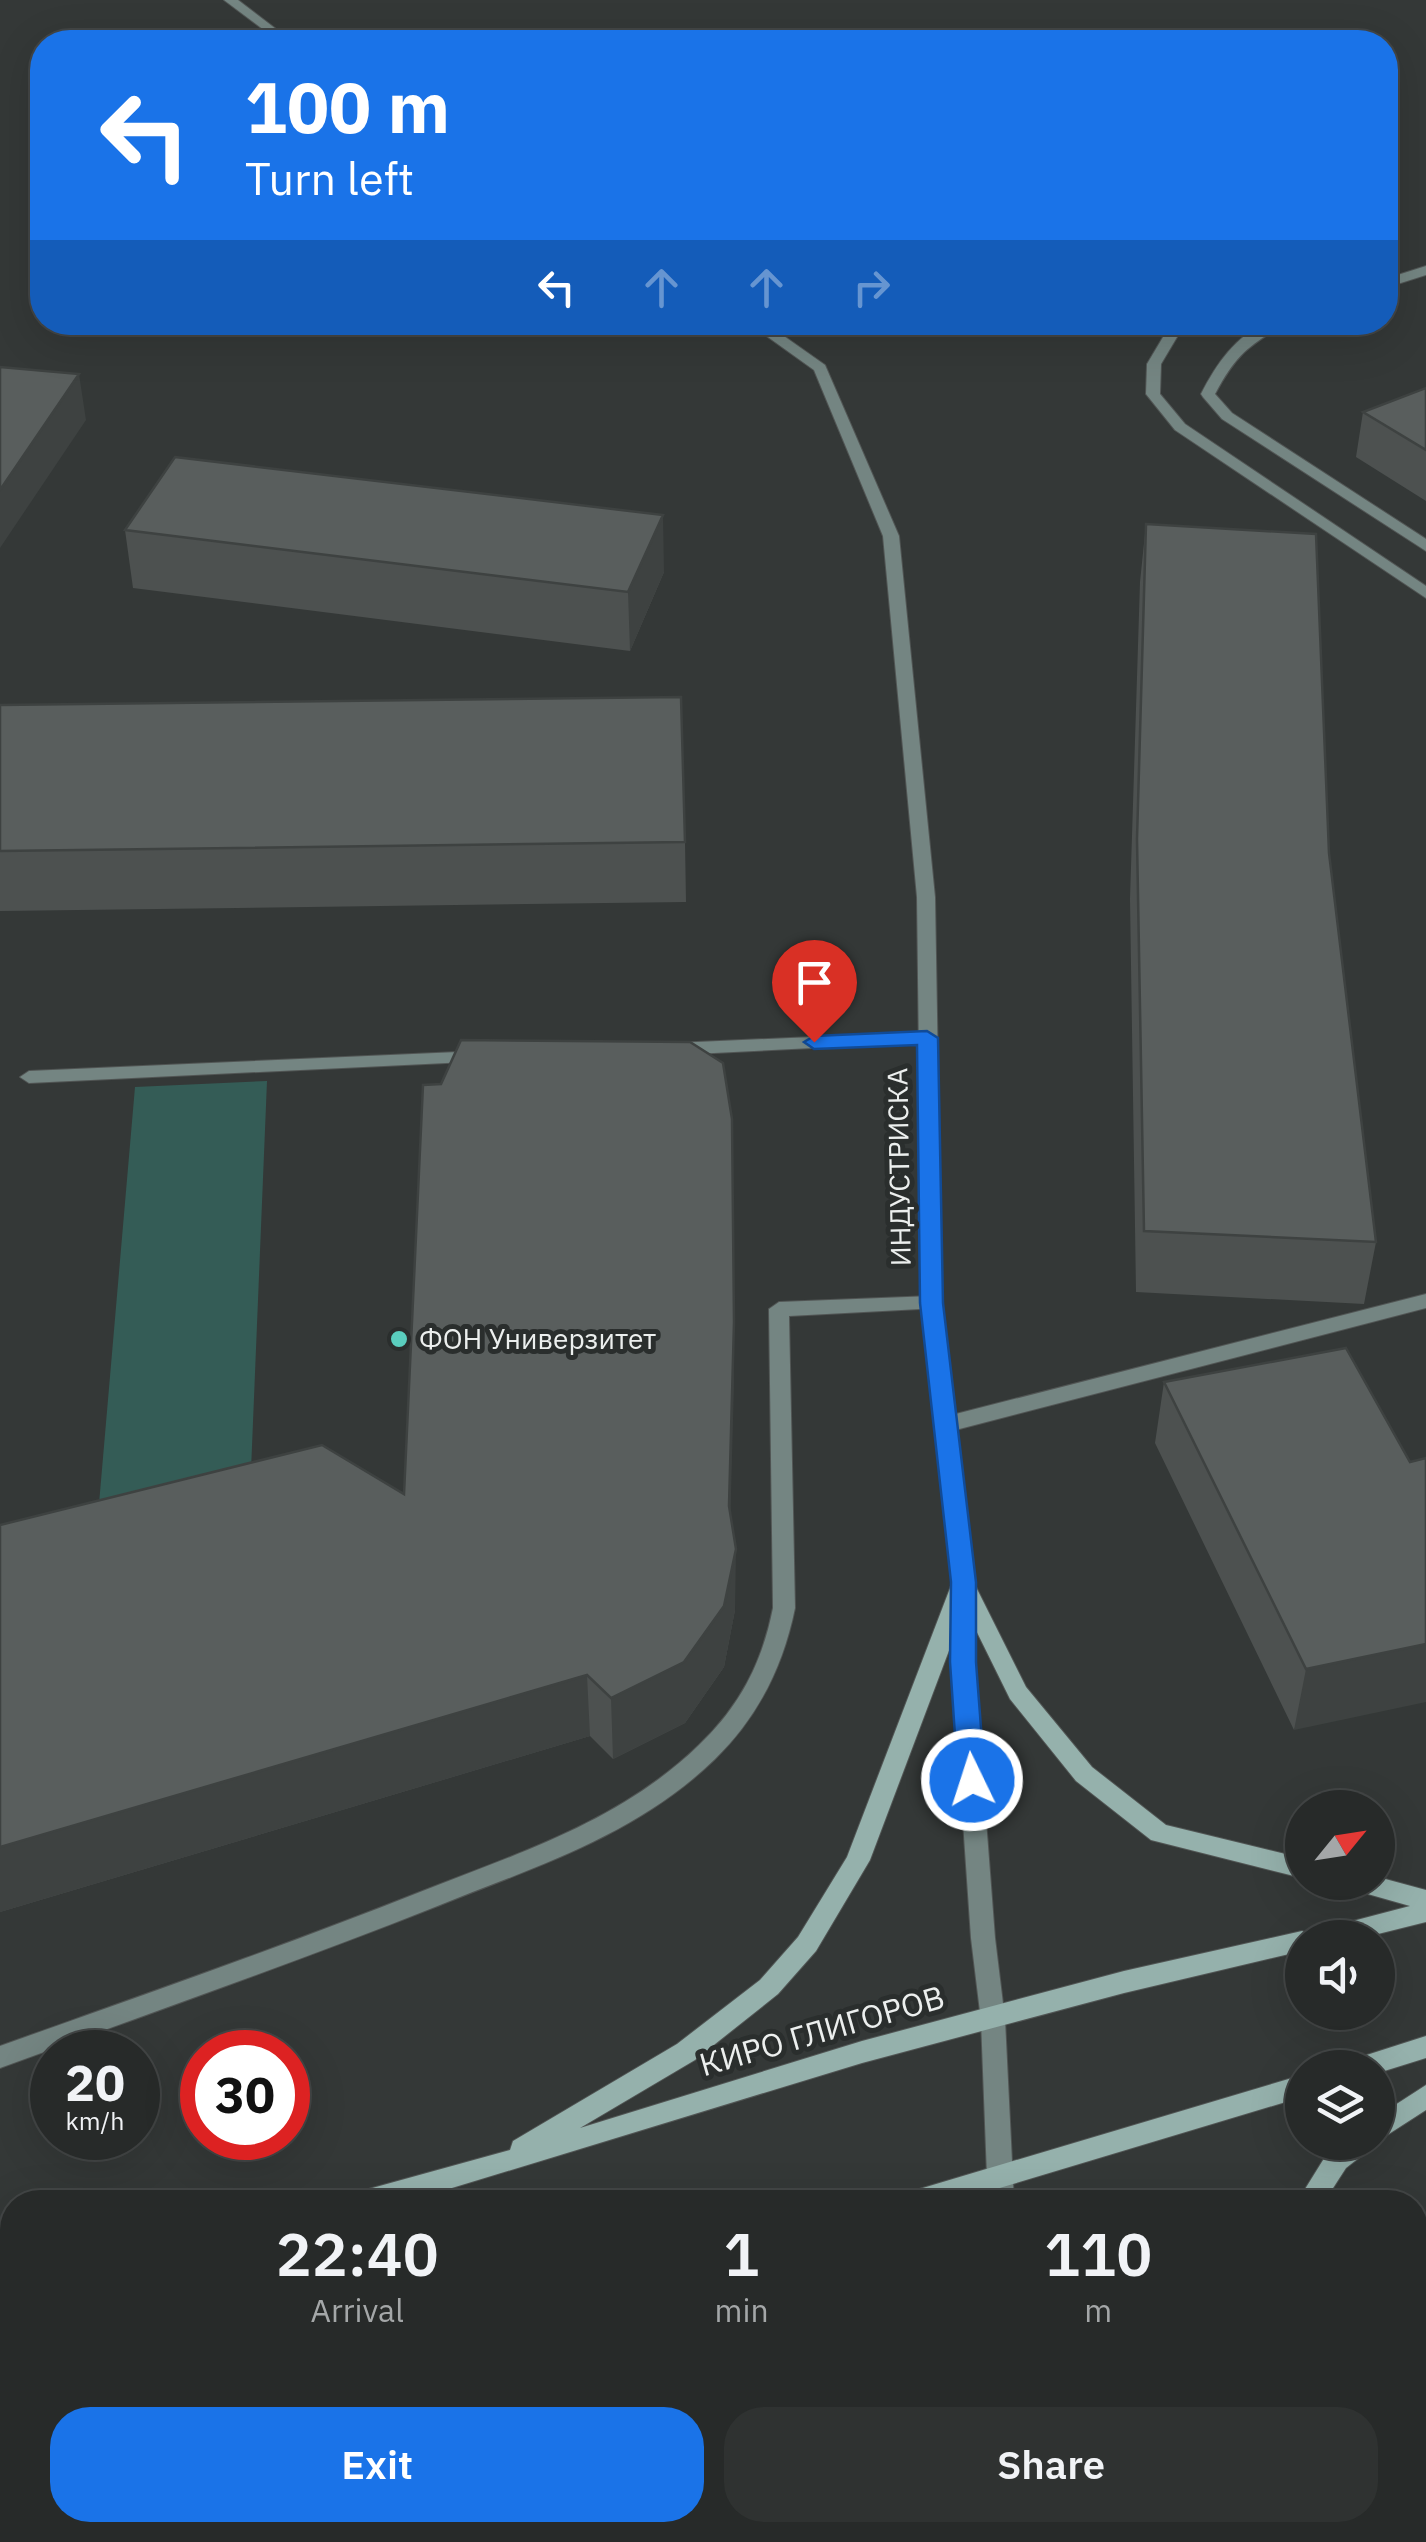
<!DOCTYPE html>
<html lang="en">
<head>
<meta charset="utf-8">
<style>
	:root { --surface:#272a29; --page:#2f3231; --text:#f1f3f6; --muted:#a4a7a8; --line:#434646; --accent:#1a73e8 }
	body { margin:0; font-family:"IBM Plex Sans",sans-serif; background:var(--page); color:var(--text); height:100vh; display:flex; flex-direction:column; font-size:38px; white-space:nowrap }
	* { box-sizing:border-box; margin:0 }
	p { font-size:32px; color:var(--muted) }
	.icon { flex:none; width:55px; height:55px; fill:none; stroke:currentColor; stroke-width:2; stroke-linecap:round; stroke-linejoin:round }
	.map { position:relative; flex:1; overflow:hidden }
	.details { position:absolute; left:0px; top:2190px; width:1428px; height:352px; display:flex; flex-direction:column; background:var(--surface); border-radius:40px 40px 0 0; box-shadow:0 10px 40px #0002,0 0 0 2px var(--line) }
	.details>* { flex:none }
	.top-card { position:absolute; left:30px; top:30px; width:1368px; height:305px; border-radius:40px; box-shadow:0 10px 40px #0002,0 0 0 2px var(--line); background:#1a73e8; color:#fff; overflow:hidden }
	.needle { width:65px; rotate:60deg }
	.buttons { position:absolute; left:1285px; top:1790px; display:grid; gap:20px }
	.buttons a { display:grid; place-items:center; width:110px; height:110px; border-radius:50%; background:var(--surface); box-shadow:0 10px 40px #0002,0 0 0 2px var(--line); font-size:50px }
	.speed { position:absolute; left:30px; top:2030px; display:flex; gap:20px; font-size:50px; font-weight:700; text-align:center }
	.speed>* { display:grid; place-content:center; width:130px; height:130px; border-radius:50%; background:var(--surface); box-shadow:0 10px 40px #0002,0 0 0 2px var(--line); line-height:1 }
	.speed small { font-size:25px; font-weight:400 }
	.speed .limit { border:15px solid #d22; background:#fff; color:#111 }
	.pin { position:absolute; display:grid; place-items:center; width:85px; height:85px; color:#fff; margin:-102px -42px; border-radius:50% 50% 50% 0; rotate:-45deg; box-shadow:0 0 10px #0007 }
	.pin .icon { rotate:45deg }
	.me { position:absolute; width:110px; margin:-55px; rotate:356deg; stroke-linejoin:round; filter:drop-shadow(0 0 8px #0008) }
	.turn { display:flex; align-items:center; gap:35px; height:210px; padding:0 50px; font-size:45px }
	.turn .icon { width:130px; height:130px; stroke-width:2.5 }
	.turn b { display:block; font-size:70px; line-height:85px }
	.lanes { display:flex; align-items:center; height:95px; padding:0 50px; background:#0003; justify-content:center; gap:50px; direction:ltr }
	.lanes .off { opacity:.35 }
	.eta { display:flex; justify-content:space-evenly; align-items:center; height:170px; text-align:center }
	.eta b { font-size:60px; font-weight:600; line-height:70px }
	.action { display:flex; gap:20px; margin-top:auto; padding:20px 50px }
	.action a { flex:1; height:115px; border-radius:40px; background:var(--accent); color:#fff; font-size:40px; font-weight:600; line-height:115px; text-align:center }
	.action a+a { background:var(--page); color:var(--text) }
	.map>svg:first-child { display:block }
	.green { fill:#345c56 }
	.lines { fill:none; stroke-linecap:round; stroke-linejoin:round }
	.lane-casing { stroke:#515554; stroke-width:2 }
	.street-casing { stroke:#515554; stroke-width:2 }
	.secondary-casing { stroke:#515554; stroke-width:2 }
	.lane { fill:#748582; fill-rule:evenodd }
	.street { fill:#748582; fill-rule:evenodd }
	.secondary { fill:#95b1ac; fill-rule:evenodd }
	.wall { fill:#4d5150 }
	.shaded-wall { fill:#3e4241 }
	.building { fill:#595e5d; stroke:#3e4241; stroke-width:2.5 }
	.route { fill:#1a73e8; stroke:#114b97; stroke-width:2.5 }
	.poi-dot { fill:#5acebe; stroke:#2a2e2d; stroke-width:4 }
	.labels { text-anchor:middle; stroke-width:10; stroke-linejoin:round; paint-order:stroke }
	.street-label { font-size:28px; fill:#ecefee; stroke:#2a2e2d }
	.poi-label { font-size:28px; fill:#ecefee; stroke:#2a2e2d; text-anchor:start }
	.near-street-label { font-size:32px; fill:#ecefee; stroke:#2a2e2d }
</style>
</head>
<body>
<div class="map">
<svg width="1426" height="2542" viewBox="0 0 1426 2542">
	<rect width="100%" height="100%" fill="#343837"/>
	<path class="green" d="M 267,1081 L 249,1519 L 97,1527 L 135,1087 Z"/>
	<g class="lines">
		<g class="lane-casing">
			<path id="lane" d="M 1426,266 L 1426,275 L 1385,288 L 1385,279 Z
				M 1267,322 L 1287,322 C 1249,347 1238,351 1215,394 L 1232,413 L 1426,539 L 1426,551 L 1222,419 L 1203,397 L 1201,394 C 1217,363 1235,337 1267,322 Z
				M 927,1032 L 936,1038 L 934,1042 L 674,1055 L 665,1049 L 674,1043 Z
				M 481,1051 L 490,1057 L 488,1061 L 29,1083 L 20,1077 L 29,1071 Z
				M 1426,1294 L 1426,1308 L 944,1433 L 937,1430 L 934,1425 L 937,1420 L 944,1417 Z
				M 932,1296 L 942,1303 L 939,1308 L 789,1316 L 795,1608 C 783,1667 758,1717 715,1759 C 636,1836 534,1867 435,1907 C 291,1964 145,2015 0,2068 L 0,2046 C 140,1996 281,1947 420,1892 C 519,1853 621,1821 699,1745 C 740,1706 762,1663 773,1608 L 769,1309 L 779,1302 Z"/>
		</g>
		<g class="street-casing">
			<path id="street" d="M 224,0 L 238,0 L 293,42 L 280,42 Z
				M 747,322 L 764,322 L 825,365 L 899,536 L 935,897 L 942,1303 L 974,1583 L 974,1662 L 995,1938 L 1005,2020 L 1014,2202 L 988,2202 L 981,2020 L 971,1938 L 952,1662 L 952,1583 L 922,1303 L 917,897 L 883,536 L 814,370 Z
				M 1172,322 L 1186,322 L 1161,364 L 1160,394 L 1185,424 L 1426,586 L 1426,598 L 1175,430 L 1146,394 L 1147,364 Z
				M 1021,2530 L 1049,2530 L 1051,2542 L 1023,2542 Z"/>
		</g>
		<g class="secondary-casing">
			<path id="secondary" d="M 963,1575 L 971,1577 L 1026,1687 L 1092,1767 L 1166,1825 L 1302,1858 L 1302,1878 L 1151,1840 L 1076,1781 L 1010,1699 L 965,1608 L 870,1860 L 816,1951 L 778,1994 L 695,2060 L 580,2128 L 862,2041 L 1124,1971 L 1302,1931 L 1307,1933 L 1410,1906 L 1350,1889 L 1346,1882 L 1378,1882 L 1378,1877 L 1426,1890 L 1426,1922 L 1362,1938 L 1302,1938 L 1302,1951 L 1124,1993 L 862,2063 L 406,2202 L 352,2202 L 356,2194 L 365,2190 L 510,2150 L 513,2141 L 677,2044 L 760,1980 L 798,1937 L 847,1857 L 952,1583 L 955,1577 Z
				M 1426,2036 L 1426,2058 L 1378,2073 L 1378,2068 L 1348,2068 L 1351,2060 Z
				M 1302,2075 L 1302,2097 L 953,2202 L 903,2202 L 907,2194 L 916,2190 Z
				M 1426,2085 L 1426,2110 L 1378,2141 L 1378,2116 Z
				M 1340,2142 L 1373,2142 L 1369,2150 L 1346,2168 L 1324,2202 L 1297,2202 L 1328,2152 Z
				M 12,2288 L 12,2312 L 0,2315 L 0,2291 Z
				M 12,2435 L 12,2461 L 0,2465 L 0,2439 Z
				M 944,2530 L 975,2530 L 981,2542 L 950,2542 Z
				M 1133,2530 L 1161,2530 L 1157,2542 L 1129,2542 Z"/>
		</g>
		<use href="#lane" class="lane"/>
		<use href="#street" class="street"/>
		<use href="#secondary" class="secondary"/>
	</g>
	<path class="wall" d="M 1426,388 L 1426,501 L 1356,457 L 1363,412 Z
		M 1146,524 L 1329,853 L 1376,1242 L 1364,1304 L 1136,1292 L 1130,899 L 1140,582 Z
		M 125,530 L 664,572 L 630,651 L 133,588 Z
		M 0,705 L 685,842 L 686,902 L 0,911 Z
		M 734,1322 L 730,1513 L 735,1610 L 724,1667 L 685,1723 L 613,1759 L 590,1736 L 0,1912 L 0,1525 L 404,1494 Z
		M 1164,1382 L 1410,1462 L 1294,1730 L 1155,1443 Z"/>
	<path class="shaded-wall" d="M 79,374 L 86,420 L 0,548 L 0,490 Z
		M 663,515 L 664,572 L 630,651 L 628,592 Z
		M 734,1322 L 734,1384 L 729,1567 L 729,1506 Z
		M 736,1549 L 735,1610 L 724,1667 L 685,1723 L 613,1759 L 611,1698 Z
		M 1426,1644 L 1426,1702 L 1294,1730 L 1306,1669 Z
		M 587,1675 L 590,1736 L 0,1912 L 0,1847 Z"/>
	<path class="building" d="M 0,367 L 79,374 L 0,490 Z
		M 1426,388 L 1426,450 L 1363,412 Z
		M 175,457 L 663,515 L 628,592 L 125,530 Z
		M 1146,524 L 1316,534 L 1329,853 L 1376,1242 L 1144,1231 L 1137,839 Z
		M 681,697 L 685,842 L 0,851 L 0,705 Z
		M 461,1040 L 690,1042 L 723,1063 L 732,1119 L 734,1322 L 729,1506 L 736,1549 L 724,1606 L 684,1662 L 611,1698 L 587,1675 L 0,1847 L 0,1525 L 322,1445 L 404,1494 L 423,1085 L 441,1084 Z
		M 1346,1348 L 1410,1462 L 1426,1458 L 1426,1644 L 1306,1669 L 1164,1382 Z
		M 195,2530 L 491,2530 L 494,2542 L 154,2542 Z"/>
	<path class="route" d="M 927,1031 L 938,1038 L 943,1303 L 976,1582 L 976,1662 L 985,1780 L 981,1788 L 972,1791 L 962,1788 L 958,1780 L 950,1662 L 951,1582 L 920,1303 L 917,1045 L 814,1049 L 804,1042 L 814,1036 Z"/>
	<circle class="poi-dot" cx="399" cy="1339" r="10"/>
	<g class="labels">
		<g class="street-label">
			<text transform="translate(899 1167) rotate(-91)" y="10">ИНДУСТРИСКА</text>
		</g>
		<g class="poi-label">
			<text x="419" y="1349">ФОН Универзитет</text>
		</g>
		<g class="near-street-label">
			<text transform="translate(822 2031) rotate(-16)" y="11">КИРО ГЛИГОРОВ</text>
		</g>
	</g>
</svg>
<div class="buttons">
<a><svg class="needle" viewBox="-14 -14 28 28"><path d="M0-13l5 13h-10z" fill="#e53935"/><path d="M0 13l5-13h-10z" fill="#a4a7a8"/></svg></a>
<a><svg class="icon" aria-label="sound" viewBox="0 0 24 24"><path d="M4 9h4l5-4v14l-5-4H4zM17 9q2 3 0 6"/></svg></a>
<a><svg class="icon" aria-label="layers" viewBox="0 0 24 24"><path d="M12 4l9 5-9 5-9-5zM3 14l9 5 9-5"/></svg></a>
</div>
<div class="speed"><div>20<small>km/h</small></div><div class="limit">30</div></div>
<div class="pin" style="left:814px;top:1042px;background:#d93025"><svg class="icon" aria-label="arrive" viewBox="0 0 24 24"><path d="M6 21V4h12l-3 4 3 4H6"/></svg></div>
<svg class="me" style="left:972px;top:1780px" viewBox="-20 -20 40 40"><circle r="17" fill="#1a73e8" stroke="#fff" stroke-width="3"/><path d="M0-11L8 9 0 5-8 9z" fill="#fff"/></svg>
<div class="top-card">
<div class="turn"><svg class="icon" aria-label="left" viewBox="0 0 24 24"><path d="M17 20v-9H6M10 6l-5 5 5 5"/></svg><div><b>100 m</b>Turn left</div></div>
<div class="lanes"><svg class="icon" aria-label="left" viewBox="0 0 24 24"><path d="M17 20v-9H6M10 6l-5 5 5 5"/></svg><svg class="icon off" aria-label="ahead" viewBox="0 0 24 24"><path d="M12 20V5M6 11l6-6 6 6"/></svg><svg class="icon off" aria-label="ahead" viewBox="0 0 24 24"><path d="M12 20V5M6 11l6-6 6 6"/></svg><svg class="icon off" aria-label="right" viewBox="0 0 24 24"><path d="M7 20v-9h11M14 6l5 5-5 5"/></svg></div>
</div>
<section class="details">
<div class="eta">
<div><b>22:40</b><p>Arrival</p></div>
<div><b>1</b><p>min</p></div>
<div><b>110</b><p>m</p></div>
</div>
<div class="action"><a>Exit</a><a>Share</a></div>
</section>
</div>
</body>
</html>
